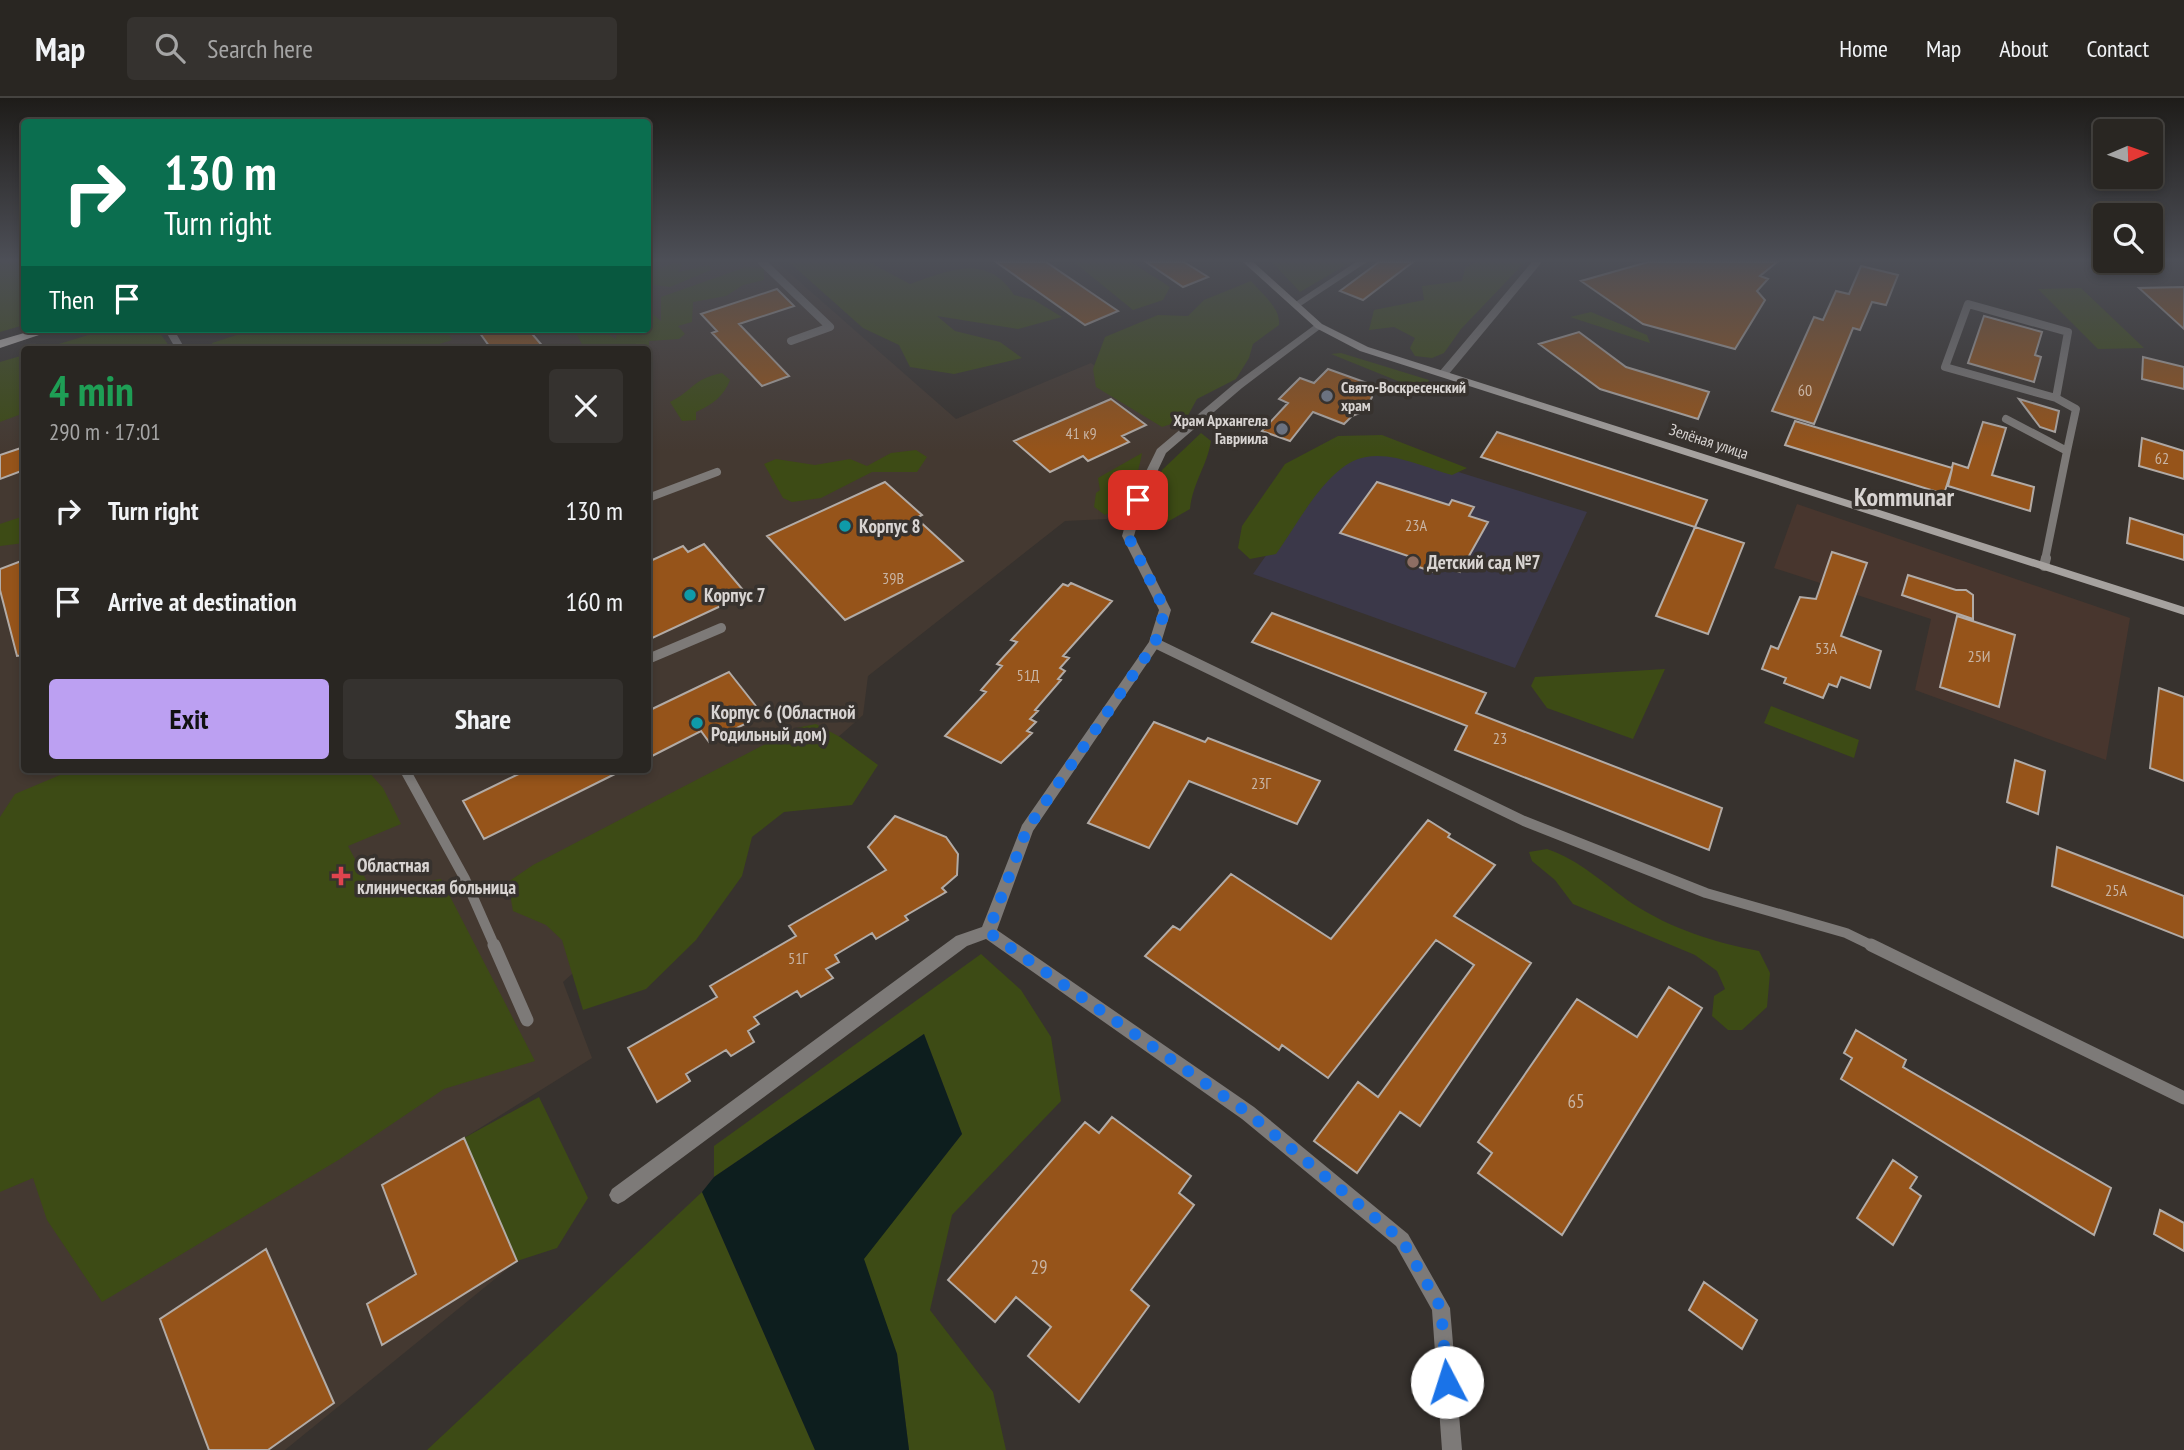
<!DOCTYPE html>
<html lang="en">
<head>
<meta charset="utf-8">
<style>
	:root { --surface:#292622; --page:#35322f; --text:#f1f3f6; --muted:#a5a5a5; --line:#454340; --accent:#bca0f2 }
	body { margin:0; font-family:"PT Sans Narrow",sans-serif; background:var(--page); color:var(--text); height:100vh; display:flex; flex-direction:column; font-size:26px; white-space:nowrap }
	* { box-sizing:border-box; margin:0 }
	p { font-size:23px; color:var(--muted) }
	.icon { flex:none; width:38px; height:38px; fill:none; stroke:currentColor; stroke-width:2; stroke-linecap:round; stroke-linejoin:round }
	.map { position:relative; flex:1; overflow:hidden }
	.panel { position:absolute; left:21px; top:248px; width:630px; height:427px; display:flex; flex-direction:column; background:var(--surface); border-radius:7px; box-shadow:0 4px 10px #0003,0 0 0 2px var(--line) }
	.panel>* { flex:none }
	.hud { position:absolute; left:21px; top:21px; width:630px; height:214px; border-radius:7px; box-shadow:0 4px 10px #0003,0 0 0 2px var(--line); background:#0b6e4f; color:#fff; overflow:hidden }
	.needle { width:46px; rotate:88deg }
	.buttons { position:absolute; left:2093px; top:21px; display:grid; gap:14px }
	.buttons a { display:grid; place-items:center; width:70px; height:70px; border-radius:7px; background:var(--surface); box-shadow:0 4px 10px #0003,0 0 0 2px var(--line); font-size:35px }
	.pin { position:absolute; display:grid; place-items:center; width:60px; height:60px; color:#fff; margin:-30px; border-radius:14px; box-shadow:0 4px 10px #0006 }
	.me { position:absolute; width:77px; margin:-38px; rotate:355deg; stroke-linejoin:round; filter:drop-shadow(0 0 5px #0008) }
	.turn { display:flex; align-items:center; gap:24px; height:147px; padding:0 28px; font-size:32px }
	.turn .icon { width:91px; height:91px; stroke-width:2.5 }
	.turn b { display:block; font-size:49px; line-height:60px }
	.then { display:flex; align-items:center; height:66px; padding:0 28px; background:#0003; gap:14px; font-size:26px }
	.round { display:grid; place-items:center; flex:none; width:74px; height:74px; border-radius:7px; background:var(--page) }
	.summary { display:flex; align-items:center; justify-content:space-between; height:119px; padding:0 28px }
	h1 { font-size:42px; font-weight:700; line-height:52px; color:#1e9e55 }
	.primary-button { display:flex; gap:14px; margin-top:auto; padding:14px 28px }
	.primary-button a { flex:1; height:80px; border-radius:7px; background:var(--accent); color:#111; font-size:28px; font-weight:700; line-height:80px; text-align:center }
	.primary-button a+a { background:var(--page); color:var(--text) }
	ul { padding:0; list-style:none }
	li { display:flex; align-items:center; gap:21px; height:91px; padding:0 28px }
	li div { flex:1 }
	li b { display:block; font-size:26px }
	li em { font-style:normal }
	header { display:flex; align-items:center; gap:42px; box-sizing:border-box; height:98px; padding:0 35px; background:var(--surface); border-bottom:2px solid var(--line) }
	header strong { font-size:33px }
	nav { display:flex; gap:38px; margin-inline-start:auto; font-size:24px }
	.search { width:490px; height:63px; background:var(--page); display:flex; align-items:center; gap:18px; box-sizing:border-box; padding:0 24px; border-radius:7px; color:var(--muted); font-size:26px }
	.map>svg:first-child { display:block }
	.commercial { fill:#48362e }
	.built { fill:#443931 }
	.education { fill:#3b3849 }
	.green { fill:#3d4b15 }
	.water { fill:#0d1e1e }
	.building { fill:#96541a; stroke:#b2aba6; stroke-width:2 }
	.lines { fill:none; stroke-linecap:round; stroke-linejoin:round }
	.lane-far2 { stroke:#7d7a78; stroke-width:8 }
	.lane-far1 { stroke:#7d7a78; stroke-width:10 }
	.lane { stroke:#7d7a78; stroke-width:13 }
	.street { fill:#7d7a78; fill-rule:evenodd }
	.secondary { fill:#a6a29f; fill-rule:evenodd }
	.primary { fill:#c7c1bc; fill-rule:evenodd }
	.route { stroke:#1a73e8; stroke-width:12; stroke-dasharray:0 21.6 }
	.worship-dot { fill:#6b7280; stroke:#37322e; stroke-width:2.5 }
	.culture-dot { fill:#0f9aa8; stroke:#37322e; stroke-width:2.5 }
	.education-dot { fill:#8d6e63; stroke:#37322e; stroke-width:2.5 }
	.health-dot { fill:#e0444e; stroke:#37322e; stroke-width:2.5 }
	.labels { text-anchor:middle; stroke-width:7; stroke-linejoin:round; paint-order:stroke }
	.far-poi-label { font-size:16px; font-weight:bold; fill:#d8d4d2; stroke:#37322e; text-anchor:start }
	.number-label { font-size:16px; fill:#c8b4a4 }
	.far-street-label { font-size:16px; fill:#d8d4d2; stroke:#37322e }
	.poi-label { font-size:19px; font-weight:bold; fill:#d8d4d2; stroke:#37322e; text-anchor:start }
	.near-number-label { font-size:19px; fill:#c8b4a4 }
	.district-label { font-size:26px; font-weight:bold; fill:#d8d4d2; stroke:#37322e }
</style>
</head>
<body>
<header>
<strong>Map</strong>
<div class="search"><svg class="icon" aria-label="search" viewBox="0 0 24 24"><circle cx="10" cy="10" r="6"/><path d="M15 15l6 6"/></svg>Search here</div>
<nav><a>Home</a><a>Map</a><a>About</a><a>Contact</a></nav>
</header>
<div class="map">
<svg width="2184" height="1352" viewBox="0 0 2184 1352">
	<rect width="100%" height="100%" fill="#37322e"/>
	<path class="commercial" d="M 1797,406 L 2130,520 L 2106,662 L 1915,592 L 1931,521 L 1774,470 Z"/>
	<path class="built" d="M 648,164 L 777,164 L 956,321 L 1091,265 L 1182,329 L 1107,421 L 1065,423 L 868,578 L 863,617 L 563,884 L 592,960 L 464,1040 L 517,1163 L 285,1352 L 0,1352 L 0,312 L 24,305 L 24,672 L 648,672 L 648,252 L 194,252 L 263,231 L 648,231 Z"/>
	<path class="education" d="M 1349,340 L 1587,414 L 1515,570 L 1253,476 Z"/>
	<path class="green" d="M 0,164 L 24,164 L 24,227 L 0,234 Z
		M 789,164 L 869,164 L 910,186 C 949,172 988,155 1014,197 L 1034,202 L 1062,219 L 1018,231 L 937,218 L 955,233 L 1000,244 L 1022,260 L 954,276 L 910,269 L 899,247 L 863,230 Z
		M 1074,164 L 1131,164 L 1170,189 L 1163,202 L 1133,212 Z
		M 1272,164 L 1351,164 L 1300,194 Z
		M 1476,164 L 1525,164 L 1461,231 L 1444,255 L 1432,260 L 1415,258 L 1410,250 L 1415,240 L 1394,229 L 1369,232 L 1374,212 L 1424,202 L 1422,188 L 1462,183 L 1465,170 Z
		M 675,165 L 682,166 L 678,174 L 709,167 L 711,172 L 670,189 L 648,186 L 648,174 Z
		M 746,169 L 764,170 L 764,182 L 743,187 L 726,198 L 693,204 L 692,224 L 678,228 L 685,236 L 679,241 L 649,243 L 649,250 L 645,252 L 585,252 L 574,231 L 599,231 L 616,241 L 617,231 L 648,231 L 648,212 L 661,223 L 661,199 Z
		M 1251,183 C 1261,195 1281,210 1279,227 L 1253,246 L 1249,260 L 1236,281 L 1197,301 L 1186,321 L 1162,329 L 1096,289 L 1093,271 L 1105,239 L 1158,217 L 1188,218 L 1204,202 Z
		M 2081,190 L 2144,250 L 2098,251 L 2038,191 Z
		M 1591,214 L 1647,237 L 1650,245 L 1570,219 Z
		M 108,231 L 157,231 L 172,252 L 39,252 Z
		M 255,231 L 446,231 L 452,242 L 421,252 L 214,252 L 212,245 Z
		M 1341,255 L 1429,282 L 1425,294 L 1331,256 Z
		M 24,257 L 24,315 L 0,324 L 0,264 Z
		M 722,275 L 730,282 C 724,298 712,307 696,314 L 696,322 L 682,323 L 670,304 C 694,292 692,281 722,275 Z
		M 1201,335 L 1211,343 C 1207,368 1193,384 1190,411 L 1162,427 L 1141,416 L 1153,396 L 1162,372 Z
		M 1382,337 L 1467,370 L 1452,377 C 1426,370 1394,354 1366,359 C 1328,365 1298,426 1276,456 L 1250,461 L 1238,450 L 1242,428 L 1285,366 L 1338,338 Z
		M 916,352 L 927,359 L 917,374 L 872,374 L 821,400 L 792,404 L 783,400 L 764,366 L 776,361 L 815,367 L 850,361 L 867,368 L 891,355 Z
		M 1142,355 C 1137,381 1130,405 1105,417 L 1094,409 L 1096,395 L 1100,392 L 1098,380 Z
		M 24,418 L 24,445 L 0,448 L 0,426 Z
		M 1665,571 L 1633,641 L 1547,610 L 1531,588 L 1535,579 Z
		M 1771,608 L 1859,642 L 1854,660 L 1764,625 Z
		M 816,626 L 840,639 L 878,667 L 852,707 L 784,714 L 752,739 L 742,778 L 696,842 L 646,891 L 583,912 L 562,842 L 546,827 L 513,813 L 508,784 L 533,767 L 796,630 Z
		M 72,672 L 367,672 L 383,690 L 401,726 L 348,748 L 371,791 L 441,781 L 535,963 L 444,991 L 340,1061 L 102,1204 L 47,1122 L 33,1080 L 0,1094 L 0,719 L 15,696 Z
		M 1547,751 C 1580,762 1604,786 1633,806 C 1672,831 1713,844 1759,853 L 1770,875 L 1767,909 L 1742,932 L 1728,932 L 1712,918 L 1714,898 L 1725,891 L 1717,873 L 1695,857 L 1573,806 L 1555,782 L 1532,763 L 1529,754 Z
		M 981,856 L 1021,892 L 1051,939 L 1061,1003 L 952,1117 L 930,1212 L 993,1294 L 1006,1352 L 909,1352 L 897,1256 L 863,1161 L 962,1036 L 924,936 L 714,1079 L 714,1048 Z
		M 539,999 L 588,1100 L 557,1150 L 517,1163 L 464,1040 Z
		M 702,1094 L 815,1352 L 427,1352 Z"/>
	<path class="water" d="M 924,936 L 962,1036 L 864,1161 L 897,1256 L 909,1352 L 815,1352 L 702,1094 L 714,1079 Z"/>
	<path class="building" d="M 996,164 L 1046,164 L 1118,213 L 1085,227 Z
		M 1146,164 L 1184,164 L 1208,179 L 1183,189 Z
		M 1379,164 L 1413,164 L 1363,202 L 1340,193 Z
		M 1648,164 L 1777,164 L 1760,178 L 1768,181 L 1757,193 L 1765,202 L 1735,251 L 1643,226 L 1581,183 Z
		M 1861,168 L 1898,177 L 1886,207 L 1872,204 L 1860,232 L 1853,230 L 1814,326 L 1772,313 L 1814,219 L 1823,222 L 1836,193 L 1849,196 Z
		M 2184,189 L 2184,231 L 2139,190 Z
		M 777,191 L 794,208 L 739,226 L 789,278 L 762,288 L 712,235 L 717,233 L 701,216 Z
		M 1984,218 L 2042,234 L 2035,257 L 2041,259 L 2034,284 L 1968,265 Z
		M 477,231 L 528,231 L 546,252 L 492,252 Z
		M 1579,234 L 1626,269 L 1709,294 L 1698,321 L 1600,291 L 1539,246 Z
		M 2143,259 L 2184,269 L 2184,291 L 2142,281 Z
		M 1328,271 L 1370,286 L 1372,299 L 1365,313 L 1352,318 L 1344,326 L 1313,314 L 1290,343 L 1262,333 L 1288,305 L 1279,301 L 1300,280 L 1314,285 Z
		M 1111,301 L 1146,327 L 1122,338 L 1129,344 L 1088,363 L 1083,358 L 1050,374 L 1014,343 Z
		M 2019,301 L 2059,313 L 2055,334 L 2040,329 Z
		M 1795,323 L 1952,370 L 1953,365 L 1968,370 L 1983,324 L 2006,330 L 1992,377 L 2034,389 L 2030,413 L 1948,388 L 1952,371 L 1944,396 L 1785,347 Z
		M 1497,334 L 1707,402 L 1695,429 L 1744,445 L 1708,536 L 1656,518 L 1695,429 L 1481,359 Z
		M 2142,340 L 2184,353 L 2184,381 L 2139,368 Z
		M 24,349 L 24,372 L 0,381 L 0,357 Z
		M 885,384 L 922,417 L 916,420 L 963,463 L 845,522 L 767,438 Z
		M 1377,384 L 1449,407 L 1452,402 L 1474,409 L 1469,418 L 1488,424 L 1460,474 L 1440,467 L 1436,475 L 1413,467 L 1417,461 L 1340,435 Z
		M 2130,420 L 2184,437 L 2184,462 L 2127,445 Z
		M 704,446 L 743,492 L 722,502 L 725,506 L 648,542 L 648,464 L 683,448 L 688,454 Z
		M 1832,454 L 1867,465 L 1841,538 L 1881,553 L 1870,590 L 1841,579 L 1837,589 L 1829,586 L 1823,600 L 1784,585 L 1786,580 L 1762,571 L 1771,548 L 1778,551 L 1800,499 L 1816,501 Z
		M 24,462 L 24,557 L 17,558 L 0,492 L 0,471 Z
		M 1908,477 L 1956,492 L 1966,492 L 1973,497 L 1973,521 L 1902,497 Z
		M 1071,485 L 1112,503 L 1063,558 L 1069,560 L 1060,570 L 1065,573 L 1058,581 L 1061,582 L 1035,612 L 1038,613 L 1030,621 L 1036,624 L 1027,633 L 1032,635 L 1001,665 L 945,638 L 986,594 L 981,592 L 1002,568 L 997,566 L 1017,544 L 1011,542 L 1063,486 L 1068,488 Z
		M 1272,515 L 1486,595 L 1476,615 L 1722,710 L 1709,752 L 1455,652 L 1467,628 L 1252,544 Z
		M 1957,518 L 2015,537 L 1999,609 L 1940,589 Z
		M 729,574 L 763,617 L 709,644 L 701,633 L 648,660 L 648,613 Z
		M 2159,590 L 2184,599 L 2184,683 L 2150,670 Z
		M 1154,624 L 1205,644 L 1208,640 L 1320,683 L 1297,726 L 1189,683 L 1149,750 L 1088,725 Z
		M 2015,662 L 2045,673 L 2038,716 L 2007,704 Z
		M 527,672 L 623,672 L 484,741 L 463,703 Z
		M 895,718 L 946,739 L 958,756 L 957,777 L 942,790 L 946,794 L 905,818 L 908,822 L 876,841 L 872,835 L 835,857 L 839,864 L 826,871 L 833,880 L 801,899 L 797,893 L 754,919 L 759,926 L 748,933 L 754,944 L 731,958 L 726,952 L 686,976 L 690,983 L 657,1004 L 628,950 L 717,899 L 710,888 L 796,838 L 789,828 L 886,772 L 868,749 Z
		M 1428,722 L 1450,736 L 1448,739 L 1495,767 L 1454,818 L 1531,865 L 1420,1028 L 1400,1014 L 1357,1075 L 1314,1043 L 1358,984 L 1378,999 L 1474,867 L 1436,842 L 1328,980 L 1282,947 L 1279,952 L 1145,858 L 1173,828 L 1180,832 L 1231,776 L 1331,841 Z
		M 2057,749 L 2184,798 L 2184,840 L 2052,788 Z
		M 1669,889 L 1702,910 L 1562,1137 L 1478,1075 L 1492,1055 L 1478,1044 L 1577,901 L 1637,939 Z
		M 1856,932 L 1906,962 L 1903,969 L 2111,1090 L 2094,1137 L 1841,981 L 1852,960 L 1844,955 Z
		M 1112,1019 L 1191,1078 L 1179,1095 L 1194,1107 L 1131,1192 L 1149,1208 L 1079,1304 L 1028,1258 L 1051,1229 L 1016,1199 L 995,1224 L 948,1182 L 1085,1024 L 1099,1035 Z
		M 464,1040 L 517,1163 L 382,1247 L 367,1206 L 416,1176 L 382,1087 Z
		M 1893,1062 L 1917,1079 L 1910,1090 L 1921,1098 L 1893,1147 L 1857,1120 Z
		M 2160,1112 L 2184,1125 L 2184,1153 L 2154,1136 Z
		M 266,1151 L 334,1305 L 268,1352 L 209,1352 L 160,1221 Z
		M 1704,1184 L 1757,1222 L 1742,1251 L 1689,1212 Z"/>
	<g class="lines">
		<path class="lane-far2" d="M 762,164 L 830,229 L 791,243
			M 1968,206 L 2068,234 L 2056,300 L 1945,269 Z
			M 169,231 L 181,252
			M 2056,300 L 2076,311 L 2067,353
			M 2006,321 L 2067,353 L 2045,462
			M 648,400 L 717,374"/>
		<path class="lane-far1" d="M 2044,468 L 2046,460
			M 1155,545 L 1524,723 L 1706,795 L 1846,835 L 1875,849
			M 648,561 L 721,530
			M 405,672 L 465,781 L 495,849"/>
		<path class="lane" d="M 494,847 L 527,922
			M 1871,847 L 2184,1000"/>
		<path class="street" d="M 1356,164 L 1367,164 L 1299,209 L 1291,207 Z
			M 1532,164 L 1542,164 L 1448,277 L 1440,277 L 1440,273 Z
			M 1316,226 L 1324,228 L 1242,290 L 1166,355 L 1144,402 L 1134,438 L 1171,512 L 1161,545 L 1033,733 L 997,832 L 1254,1009 L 1408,1136 L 1450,1210 L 1462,1352 L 1442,1352 L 1432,1212 L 1396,1148 L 1242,1021 L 986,841 L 967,848 L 624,1103 L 618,1106 L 612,1103 L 609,1097 L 612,1091 L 956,838 L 982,829 L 1022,727 L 1149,544 L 1159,512 L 1122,438 L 1132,402 L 1157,351 L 1234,286 Z"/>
		<path class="secondary" d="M 1243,164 L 1253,164 L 1322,226 L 1368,249 L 2184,509 L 2184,517 L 1360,253 L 1316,230 Z"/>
		<path class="primary" d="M 38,231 L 57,231 L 0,250 L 0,242 Z"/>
	</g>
	<linearGradient id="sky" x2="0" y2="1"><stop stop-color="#1e1c19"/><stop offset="0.46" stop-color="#4d4f57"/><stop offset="1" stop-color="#4d4f57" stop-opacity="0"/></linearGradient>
	<rect width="2184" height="353" fill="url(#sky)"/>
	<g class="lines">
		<path class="route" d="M 1138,402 L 1128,438 L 1165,512 L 1155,545 L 1027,731 L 988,834 L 1248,1015 L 1402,1142 L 1441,1210 L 1447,1284"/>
	</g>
	<g class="worship-dot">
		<circle cx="1327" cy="298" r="7"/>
		<circle cx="1282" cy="331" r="7"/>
	</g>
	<g class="culture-dot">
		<circle cx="845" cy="428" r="7"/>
		<circle cx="690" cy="497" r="7"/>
		<circle cx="697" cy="625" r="7"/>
	</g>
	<circle class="education-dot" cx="1413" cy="464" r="7"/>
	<path class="health-dot" d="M337.5 767.5h7v7h7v7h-7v7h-7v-7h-7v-7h7z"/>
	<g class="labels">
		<g class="far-poi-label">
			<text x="1341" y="295">Свято-Воскресенский<tspan x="1341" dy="18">храм</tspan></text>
			<text x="1268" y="328" text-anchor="end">Храм Архангела<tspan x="1268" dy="18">Гавриила</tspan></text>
		</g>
		<g class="number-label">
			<text x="1805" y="298">60</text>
			<text x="1081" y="341">41 к9</text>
			<text x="2162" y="366">62</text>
			<text x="1416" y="433">23А</text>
			<text x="893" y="486">39В</text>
			<text x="1826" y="556">53А</text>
			<text x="1979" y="564">25И</text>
			<text x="1028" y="583">51Д</text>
			<text x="1500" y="646">23</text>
			<text x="1261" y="691">23Г</text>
			<text x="2116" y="798">25А</text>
			<text x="798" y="866">51Г</text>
		</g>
		<g class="far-street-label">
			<text transform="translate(1709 343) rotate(18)" y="6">Зелёная улица</text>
		</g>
		<g class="poi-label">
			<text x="859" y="435">Корпус 8</text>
			<text x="1427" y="471">Детский сад №7</text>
			<text x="704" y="504">Корпус 7</text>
			<text x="711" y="621">Корпус 6 (Областной<tspan x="711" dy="22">Родильный дом)</tspan></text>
			<text x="357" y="774">Областная<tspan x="357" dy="22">клиническая больница</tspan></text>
		</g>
		<g class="near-number-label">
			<text x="1576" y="1010">65</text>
			<text x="1039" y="1176">29</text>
		</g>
		<g class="district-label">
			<text x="1904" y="408">Kommunar</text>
		</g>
	</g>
</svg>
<div class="buttons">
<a><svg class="needle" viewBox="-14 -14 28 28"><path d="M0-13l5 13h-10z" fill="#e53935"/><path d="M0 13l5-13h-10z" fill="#a5a5a5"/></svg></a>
<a><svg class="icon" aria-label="search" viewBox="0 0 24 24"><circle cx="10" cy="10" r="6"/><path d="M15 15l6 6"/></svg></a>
</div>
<div class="pin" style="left:1138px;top:402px;background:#d93025"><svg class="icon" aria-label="arrive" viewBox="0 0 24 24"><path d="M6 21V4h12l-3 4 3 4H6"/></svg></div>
<svg class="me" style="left:1447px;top:1284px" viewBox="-20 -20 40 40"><circle r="19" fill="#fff"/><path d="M0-13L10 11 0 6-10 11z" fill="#1a73e8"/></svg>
<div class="hud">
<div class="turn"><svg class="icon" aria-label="right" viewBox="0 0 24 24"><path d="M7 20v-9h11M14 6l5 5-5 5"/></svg><div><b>130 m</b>Turn right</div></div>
<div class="then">Then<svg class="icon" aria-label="arrive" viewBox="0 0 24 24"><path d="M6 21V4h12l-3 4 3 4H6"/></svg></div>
</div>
<section class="panel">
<div class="summary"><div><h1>4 min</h1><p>290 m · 17:01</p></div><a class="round"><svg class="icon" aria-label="close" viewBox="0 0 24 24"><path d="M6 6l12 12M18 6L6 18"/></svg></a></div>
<ul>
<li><svg class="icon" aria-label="right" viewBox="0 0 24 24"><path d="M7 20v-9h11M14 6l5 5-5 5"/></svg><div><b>Turn right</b></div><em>130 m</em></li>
<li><svg class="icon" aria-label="arrive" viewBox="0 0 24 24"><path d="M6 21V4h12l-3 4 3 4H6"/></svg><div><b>Arrive at destination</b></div><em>160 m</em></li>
</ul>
<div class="primary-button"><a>Exit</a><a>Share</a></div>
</section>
</div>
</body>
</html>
